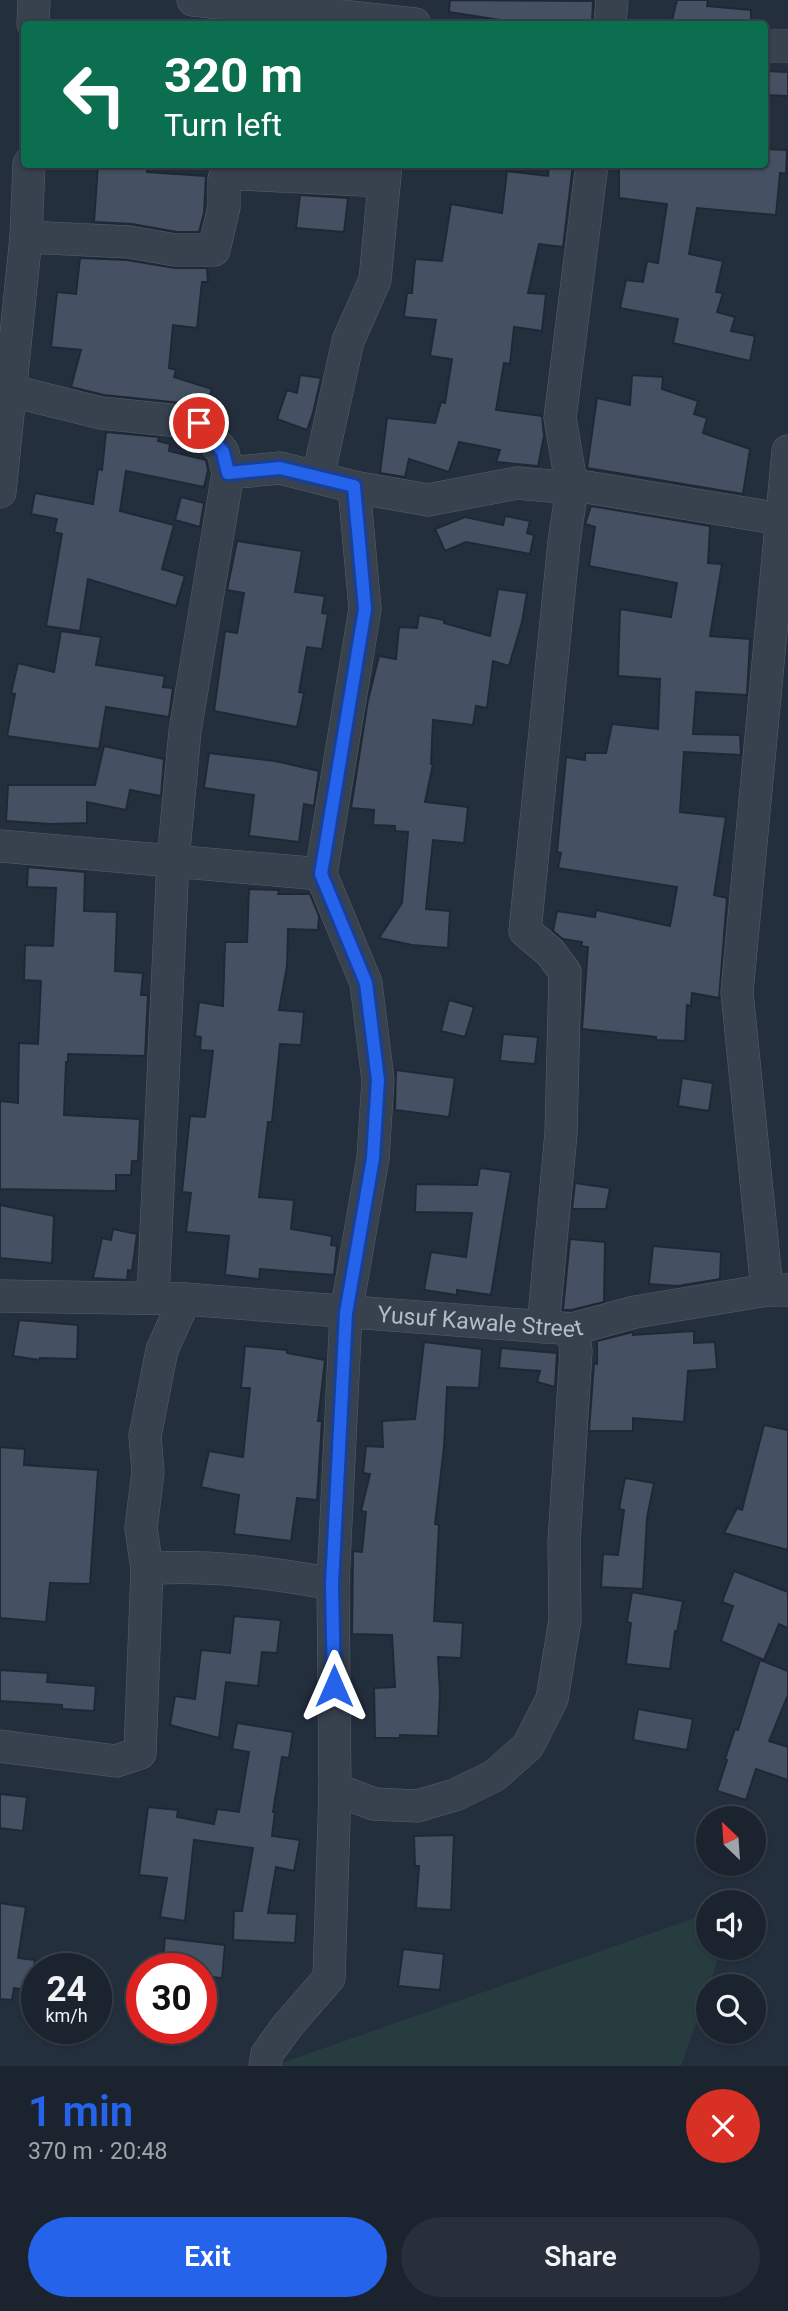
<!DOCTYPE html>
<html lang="en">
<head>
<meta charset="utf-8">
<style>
	:root { --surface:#1b232e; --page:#282f3a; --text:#f1f3f6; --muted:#a0a4aa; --line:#39404a; --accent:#2563eb }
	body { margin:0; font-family:Roboto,sans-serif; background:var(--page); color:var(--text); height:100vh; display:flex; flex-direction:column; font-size:26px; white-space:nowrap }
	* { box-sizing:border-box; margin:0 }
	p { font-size:23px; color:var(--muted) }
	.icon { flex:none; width:38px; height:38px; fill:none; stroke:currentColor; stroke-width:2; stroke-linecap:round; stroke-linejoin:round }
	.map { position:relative; height:2066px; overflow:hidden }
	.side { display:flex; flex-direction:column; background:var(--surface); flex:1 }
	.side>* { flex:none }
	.guide { position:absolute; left:21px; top:21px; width:747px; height:147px; border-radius:7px; box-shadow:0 2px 5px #0004,0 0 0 2px var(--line); background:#0b6e4f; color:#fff; overflow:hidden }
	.needle { width:46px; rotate:335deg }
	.tools { position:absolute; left:696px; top:1806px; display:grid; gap:14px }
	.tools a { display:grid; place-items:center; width:70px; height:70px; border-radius:50%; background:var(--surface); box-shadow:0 2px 5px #0004,0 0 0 2px var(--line); font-size:35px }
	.speed { position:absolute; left:21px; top:1953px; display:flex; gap:14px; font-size:35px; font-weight:700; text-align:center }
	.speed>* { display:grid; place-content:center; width:91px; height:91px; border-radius:50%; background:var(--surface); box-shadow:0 2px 5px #0004,0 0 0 2px var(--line); line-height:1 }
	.speed small { font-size:18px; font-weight:400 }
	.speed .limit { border:10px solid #d22; background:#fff; color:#111 }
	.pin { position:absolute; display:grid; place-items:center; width:60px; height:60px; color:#fff; margin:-30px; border:4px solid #fff; border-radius:50%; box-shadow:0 2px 7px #0007 }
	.me { position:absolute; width:77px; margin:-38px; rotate:0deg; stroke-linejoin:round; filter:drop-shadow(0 0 5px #0008) }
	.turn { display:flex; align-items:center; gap:24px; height:147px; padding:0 28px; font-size:32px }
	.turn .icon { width:91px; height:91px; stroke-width:2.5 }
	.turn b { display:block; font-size:49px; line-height:60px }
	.round { display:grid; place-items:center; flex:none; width:74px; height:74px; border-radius:37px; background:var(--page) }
	.headline { display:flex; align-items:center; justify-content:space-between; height:119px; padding:0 28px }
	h1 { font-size:42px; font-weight:600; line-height:52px; color:var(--accent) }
	.button { display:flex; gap:14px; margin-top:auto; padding:14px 28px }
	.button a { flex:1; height:80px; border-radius:42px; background:var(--accent); color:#fff; font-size:28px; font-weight:600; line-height:80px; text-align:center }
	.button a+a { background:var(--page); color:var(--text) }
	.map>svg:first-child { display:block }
	.green { fill:#263c3f }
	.building { fill:#455162; stroke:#1f2835; stroke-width:2 }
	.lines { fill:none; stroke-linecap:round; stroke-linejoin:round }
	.minor-casing { stroke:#565f6c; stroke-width:33 }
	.minor { stroke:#38414e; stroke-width:32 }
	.route-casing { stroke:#184099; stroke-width:18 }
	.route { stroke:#2563eb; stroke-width:12 }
	.labels { text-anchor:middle; stroke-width:5; stroke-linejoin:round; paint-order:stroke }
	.street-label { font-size:23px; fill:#b4bcc9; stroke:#1d2633 }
</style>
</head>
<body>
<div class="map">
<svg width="788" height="2066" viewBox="0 0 788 2066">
	<rect width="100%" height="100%" fill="#242f3e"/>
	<path class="green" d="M 709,1913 L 709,1948 L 722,1948 L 681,2066 L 273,2066 Z"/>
	<path class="building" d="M 450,0 L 593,1 L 592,24 L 519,24 L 519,23 L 449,12 Z
		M 677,0 L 708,0 L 707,6 L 751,10 L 751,24 L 671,24 Z
		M 765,71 L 788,72 L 788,96 L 765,95 Z
		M 765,149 L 787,150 L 786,174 L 780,173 L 776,215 L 697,208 L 689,254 L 723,261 L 716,292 L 723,293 L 717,312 L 735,317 L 731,331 L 755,336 L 750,361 L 673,343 L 678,319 L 620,308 L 626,280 L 643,282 L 647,261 L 658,263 L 667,204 L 619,198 L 619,164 L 765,164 Z
		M 98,164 L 147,166 L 147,172 L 206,176 L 204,213 L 199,232 L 177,232 L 132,224 L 94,222 Z
		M 549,164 L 573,164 L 563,247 L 539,244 L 528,293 L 546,294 L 542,331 L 514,327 L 510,364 L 504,363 L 496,410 L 542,416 L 544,436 L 538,466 L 496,462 L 500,450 L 459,442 L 449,472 L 409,459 L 405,477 L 380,473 L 387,418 L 435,423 L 441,402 L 445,403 L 452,359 L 430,356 L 436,320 L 404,317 L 407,293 L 412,293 L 415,259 L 442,261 L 451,204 L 502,213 L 507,171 L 548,176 Z
		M 300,195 L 348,198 L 344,232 L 296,228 Z
		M 80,258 L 127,260 L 175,268 L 207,268 L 208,282 L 202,282 L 197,328 L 173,325 L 169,368 L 176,370 L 174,377 L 212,389 L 206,407 L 201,405 L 104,395 L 71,387 L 81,350 L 51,347 L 57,292 L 76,294 Z
		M 300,375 L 321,378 L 313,413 L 307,430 L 277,419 L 287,390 L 297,393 Z
		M 632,375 L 663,377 L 662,389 L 698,401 L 694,414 L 707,418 L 703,433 L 750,449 L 743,494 L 587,468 L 597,398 L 630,405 Z
		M 106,432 L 159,437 L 158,441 L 170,444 L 169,451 L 206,460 L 208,470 L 204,487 L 126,471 L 120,511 L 174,525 L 162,569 L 185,576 L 176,606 L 88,579 L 80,631 L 46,626 L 62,534 L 54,532 L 57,519 L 31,514 L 35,493 L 93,504 L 98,469 L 102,470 Z
		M 181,497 L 204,503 L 200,527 L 175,520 Z
		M 591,506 L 710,526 L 708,563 L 722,564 L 710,636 L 750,639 L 747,695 L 696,692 L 693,734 L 740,735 L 741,755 L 684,752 L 680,812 L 726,817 L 714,895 L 727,898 L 719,998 L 692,993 L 691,1006 L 687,1005 L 685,1041 L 656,1040 L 656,1037 L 582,1029 L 588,947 L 581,946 L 582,942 L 563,939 L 553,931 L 557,911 L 595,917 L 596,910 L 670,926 L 677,887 L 558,868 L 561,853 L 557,852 L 566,757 L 585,760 L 585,753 L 606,753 L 612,724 L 658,729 L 660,679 L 618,676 L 620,609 L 671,617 L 677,583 L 589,566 L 595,527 L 585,524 Z
		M 505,516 L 530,521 L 527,533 L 534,535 L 530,554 L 466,542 L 445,551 L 435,529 L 465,517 L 503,525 Z
		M 237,541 L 302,551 L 295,592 L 325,596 L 322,613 L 328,614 L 322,649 L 307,647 L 299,692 L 304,693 L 297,727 L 214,711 L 225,631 L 237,633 L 244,593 L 227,590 Z
		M 498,589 L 527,593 L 522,622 L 509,666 L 493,661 L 487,708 L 476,706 L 473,725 L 433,720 L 431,764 L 433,764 L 425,802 L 468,807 L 464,843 L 433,840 L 426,909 L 450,911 L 448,948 L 412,945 L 379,938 L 402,903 L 408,832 L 395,831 L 395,826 L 373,825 L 374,810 L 351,808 L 368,700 L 379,656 L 396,659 L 399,627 L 417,628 L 419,615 L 444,620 L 444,623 L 490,636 Z
		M 61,631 L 101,637 L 96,665 L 165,676 L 163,687 L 173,688 L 169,717 L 106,707 L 99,749 L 7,736 L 15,694 L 11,693 L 18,663 L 54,672 Z
		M 104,746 L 164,759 L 161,796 L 130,790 L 126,810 L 87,802 L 87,823 L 51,824 L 6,821 L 8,785 L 95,785 Z
		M 209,753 L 275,761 L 319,771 L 314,806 L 304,804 L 299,842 L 249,836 L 254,795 L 204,788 Z
		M 28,867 L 85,872 L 84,911 L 117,912 L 115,971 L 143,973 L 141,995 L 148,995 L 145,1056 L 68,1054 L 68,1062 L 66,1062 L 64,1115 L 140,1119 L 138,1161 L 132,1161 L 131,1175 L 116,1175 L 116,1191 L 0,1189 L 0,1101 L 18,1103 L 19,1043 L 38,1044 L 41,981 L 24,980 L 25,945 L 53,946 L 56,888 L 27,887 Z
		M 249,889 L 279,890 L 278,894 L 310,894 L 319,916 L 318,930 L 288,929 L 287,966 L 279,1010 L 304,1012 L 301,1045 L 280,1044 L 272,1122 L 268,1122 L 259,1197 L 294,1200 L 291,1229 L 332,1236 L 331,1245 L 337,1246 L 334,1275 L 260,1269 L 259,1279 L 225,1275 L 229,1236 L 186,1232 L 191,1193 L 182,1192 L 190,1116 L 205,1117 L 213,1051 L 200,1050 L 201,1037 L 195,1036 L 199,1002 L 223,1006 L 225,942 L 247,942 Z
		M 449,1000 L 474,1007 L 465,1037 L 441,1031 Z
		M 503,1034 L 538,1037 L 535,1064 L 500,1061 Z
		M 396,1070 L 455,1078 L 449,1117 L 395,1110 Z
		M 682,1078 L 713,1083 L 709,1111 L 678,1106 Z
		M 480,1168 L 511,1172 L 491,1295 L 457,1290 L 457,1295 L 424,1290 L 431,1252 L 466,1257 L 472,1213 L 415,1212 L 416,1184 L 477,1185 Z
		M 575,1183 L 610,1188 L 606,1209 L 572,1209 Z
		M 0,1205 L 54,1216 L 52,1263 L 0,1258 Z
		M 113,1229 L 137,1234 L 132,1271 L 128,1270 L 127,1280 L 93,1278 L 102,1238 L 111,1240 Z
		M 570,1239 L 605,1242 L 604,1302 L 571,1310 L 563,1310 Z
		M 653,1246 L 721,1252 L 720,1279 L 678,1286 L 649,1284 Z
		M 19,1320 L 78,1325 L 77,1359 L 40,1358 L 40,1360 L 13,1356 Z
		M 694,1331 L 694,1343 L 715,1342 L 717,1369 L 688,1371 L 684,1422 L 633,1418 L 633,1431 L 589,1431 L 594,1363 L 597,1364 L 597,1341 L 633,1332 L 633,1335 Z
		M 424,1342 L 482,1349 L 479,1388 L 447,1387 L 444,1447 L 435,1524 L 439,1525 L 434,1621 L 463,1623 L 461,1658 L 438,1657 L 440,1693 L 438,1736 L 400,1735 L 400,1738 L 375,1738 L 374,1688 L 395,1687 L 392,1635 L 352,1634 L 353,1551 L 362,1552 L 366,1512 L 361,1511 L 370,1474 L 363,1473 L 366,1446 L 383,1447 L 382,1421 L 415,1419 Z
		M 245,1346 L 287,1350 L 287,1353 L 325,1360 L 318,1421 L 322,1421 L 317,1500 L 297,1498 L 291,1541 L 234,1534 L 239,1495 L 201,1487 L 209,1451 L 243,1457 L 250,1388 L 241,1388 Z
		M 501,1348 L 557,1353 L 555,1387 L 537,1382 L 540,1371 L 499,1368 Z
		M 764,1425 L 788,1430 L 788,1550 L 724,1533 L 737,1508 L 742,1510 Z
		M 0,1447 L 25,1449 L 24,1465 L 98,1470 L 90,1584 L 50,1583 L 46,1622 L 0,1618 Z
		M 625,1478 L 654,1483 L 647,1518 L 643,1589 L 601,1587 L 603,1554 L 618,1555 L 624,1510 L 619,1509 Z
		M 734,1571 L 788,1592 L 788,1628 L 779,1624 L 764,1660 L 721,1641 L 733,1606 L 722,1602 Z
		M 632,1592 L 683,1601 L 677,1632 L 675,1631 L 670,1669 L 626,1664 L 631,1623 L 627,1622 Z
		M 234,1616 L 281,1620 L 277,1653 L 262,1652 L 258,1686 L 226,1682 L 219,1738 L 170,1725 L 175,1696 L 195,1699 L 201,1650 L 230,1653 Z
		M 760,1660 L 788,1671 L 788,1695 L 769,1741 L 788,1747 L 788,1780 L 756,1769 L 746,1800 L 717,1791 L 727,1760 L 725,1759 L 735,1729 L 738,1730 Z
		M 0,1670 L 48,1673 L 47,1682 L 96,1686 L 94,1711 L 62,1709 L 62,1705 L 0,1701 Z
		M 638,1709 L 693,1719 L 687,1750 L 633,1740 Z
		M 237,1723 L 293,1732 L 289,1758 L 282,1757 L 273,1812 L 275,1812 L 272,1836 L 300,1840 L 294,1871 L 276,1867 L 268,1913 L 297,1914 L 295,1943 L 233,1940 L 234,1911 L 242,1911 L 253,1848 L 194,1840 L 185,1921 L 160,1917 L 167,1878 L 139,1875 L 148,1807 L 178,1810 L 177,1817 L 214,1824 L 217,1809 L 239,1812 L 249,1752 L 232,1749 Z
		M 0,1794 L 27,1797 L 23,1831 L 0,1828 Z
		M 454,1835 L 451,1910 L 416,1908 L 419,1866 L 415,1866 L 414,1836 Z
		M 0,1903 L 26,1907 L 18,1958 L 35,1960 L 30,1991 L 14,1988 L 12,2000 L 0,1999 Z
		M 165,1938 L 225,1945 L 222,1978 L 201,1976 L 201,1969 L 162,1969 Z
		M 403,1949 L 444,1954 L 440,1990 L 398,1986 Z"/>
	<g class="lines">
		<g class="minor-casing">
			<g id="minor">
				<path d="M 193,0 L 415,24"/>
				<path d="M 33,24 L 34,0"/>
				<path d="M 610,24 L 612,0"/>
				<path d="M 765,46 L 788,46"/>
				<path d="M 26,237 L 129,242 L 175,250 L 214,250 L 224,207 L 224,179 L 241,174 L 384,181"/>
				<path d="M 0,388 L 101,413 L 199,423 L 223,452 L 228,473 L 185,731 L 173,861 L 153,1297"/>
				<path d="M 228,473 L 280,468 L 354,487 L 428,500 L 517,483 L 572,488 L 560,418 L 592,164"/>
				<path d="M 318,477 L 348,341 L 375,280 L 386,164"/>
				<path d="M 0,492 L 26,237 L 29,164"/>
				<path d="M 0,846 L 321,874 L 366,983 L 378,1080 L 373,1158 L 346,1313 L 333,1584 L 335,1789 L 329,1978 L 288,2025 L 267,2054 L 265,2066"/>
				<path d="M 321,874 L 365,609 L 354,487"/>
				<path d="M 767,1290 L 737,992 L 788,451"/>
				<path id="s1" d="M 0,1296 L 185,1299 L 573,1329 L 635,1312 L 767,1290 L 788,1290"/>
				<path d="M 543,1327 L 561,1133 L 565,972 L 550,952 L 525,931 L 564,542 L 572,488 L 586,487 L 781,519"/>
				<path d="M 147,1569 L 141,1528 L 148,1472 L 145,1436 L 162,1350 L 185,1299"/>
				<path d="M 0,1746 L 116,1761 L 140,1753 L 147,1569 C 210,1564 271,1573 333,1584"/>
				<path d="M 335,1789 L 374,1804 L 417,1806 L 455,1795 L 494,1776 L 528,1746 L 552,1699 L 565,1620 L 564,1542 L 576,1351 L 573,1329"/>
			</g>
		</g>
		<use href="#minor" class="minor"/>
	</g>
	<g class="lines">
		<g class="route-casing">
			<path id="route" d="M 199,423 L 223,452 L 228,473 L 280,468 L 354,486 L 365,609 L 321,874 L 366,983 L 378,1080 L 373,1158 L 346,1313 L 332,1584 L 334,1686"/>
		</g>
		<use href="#route" class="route"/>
	</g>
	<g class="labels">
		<g class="street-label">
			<text dy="8" stroke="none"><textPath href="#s1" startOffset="481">Yusuf Kawale Street</textPath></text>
		</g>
	</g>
</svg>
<div class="tools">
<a><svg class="needle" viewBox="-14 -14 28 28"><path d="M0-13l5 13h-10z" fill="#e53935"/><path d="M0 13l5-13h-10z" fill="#a0a4aa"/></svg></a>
<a><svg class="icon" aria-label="sound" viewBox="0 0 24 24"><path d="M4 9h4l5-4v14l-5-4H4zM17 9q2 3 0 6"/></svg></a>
<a><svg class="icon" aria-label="search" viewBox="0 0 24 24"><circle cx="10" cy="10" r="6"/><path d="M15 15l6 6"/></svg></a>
</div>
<div class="speed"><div>24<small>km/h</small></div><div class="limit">30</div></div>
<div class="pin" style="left:199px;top:423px;background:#d93025"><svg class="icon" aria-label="arrive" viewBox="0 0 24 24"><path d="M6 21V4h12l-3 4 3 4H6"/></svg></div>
<svg class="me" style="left:334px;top:1686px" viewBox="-20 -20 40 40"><path d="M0-17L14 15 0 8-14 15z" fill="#2563eb" stroke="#fff" stroke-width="4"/></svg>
<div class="guide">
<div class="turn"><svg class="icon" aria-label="left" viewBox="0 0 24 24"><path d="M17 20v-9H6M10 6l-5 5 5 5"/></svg><div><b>320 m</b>Turn left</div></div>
</div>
</div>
<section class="side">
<div class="headline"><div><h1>1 min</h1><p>370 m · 20:48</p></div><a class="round" style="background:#d93025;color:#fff"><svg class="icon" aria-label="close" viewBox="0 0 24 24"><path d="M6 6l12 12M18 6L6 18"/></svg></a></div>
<div class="button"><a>Exit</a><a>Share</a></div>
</section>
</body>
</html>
